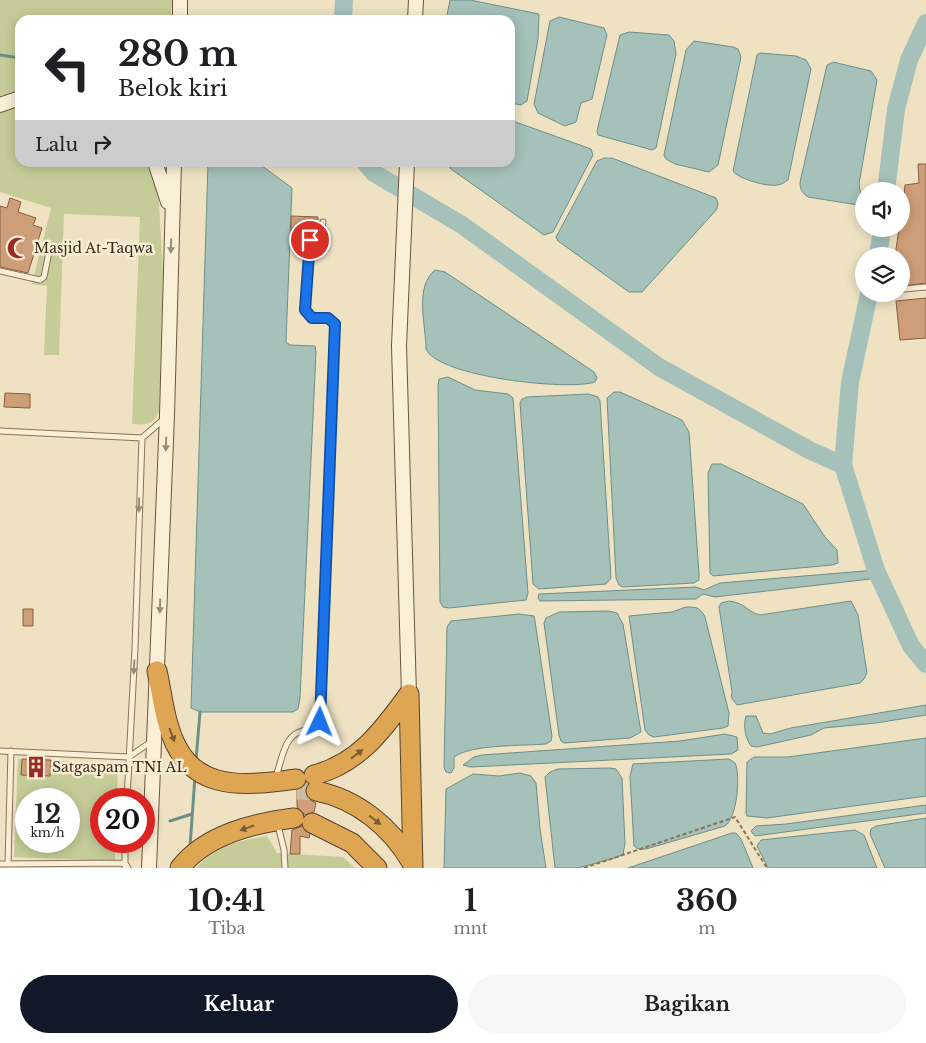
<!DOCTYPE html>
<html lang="id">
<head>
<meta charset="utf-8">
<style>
	:root { --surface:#fff; --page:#f6f6f6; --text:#202124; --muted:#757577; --accent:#111827 }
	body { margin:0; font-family:"Libre Baskerville",serif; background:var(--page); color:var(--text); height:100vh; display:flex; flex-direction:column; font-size:19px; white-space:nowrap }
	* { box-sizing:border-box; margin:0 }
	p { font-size:16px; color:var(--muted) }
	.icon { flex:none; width:28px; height:28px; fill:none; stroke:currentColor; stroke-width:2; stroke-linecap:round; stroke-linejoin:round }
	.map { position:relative; height:868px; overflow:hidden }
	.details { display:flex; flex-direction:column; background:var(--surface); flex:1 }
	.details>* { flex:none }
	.hud { position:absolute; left:15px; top:15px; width:500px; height:152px; border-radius:15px; box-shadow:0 2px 12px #0003; background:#fff; color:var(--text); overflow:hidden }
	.fabs { position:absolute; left:855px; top:182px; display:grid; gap:10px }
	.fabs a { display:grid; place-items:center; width:55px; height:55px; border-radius:50%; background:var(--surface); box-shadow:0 2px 12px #0003; font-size:25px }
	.speed { position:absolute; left:15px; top:788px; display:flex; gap:10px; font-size:25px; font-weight:700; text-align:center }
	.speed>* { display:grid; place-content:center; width:65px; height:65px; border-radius:50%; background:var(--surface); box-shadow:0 2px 12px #0003; line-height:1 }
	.speed small { font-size:12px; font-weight:400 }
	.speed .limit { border:8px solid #d22; background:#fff; color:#111 }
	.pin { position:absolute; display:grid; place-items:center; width:42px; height:42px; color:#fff; margin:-21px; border:2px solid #fff; border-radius:50%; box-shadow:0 1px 5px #0007 }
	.me { position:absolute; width:55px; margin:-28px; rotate:2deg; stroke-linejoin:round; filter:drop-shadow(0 0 4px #0008) }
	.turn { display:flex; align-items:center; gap:18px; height:105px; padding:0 20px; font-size:22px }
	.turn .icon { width:65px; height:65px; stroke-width:2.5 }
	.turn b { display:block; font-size:35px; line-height:42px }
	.then { display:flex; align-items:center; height:48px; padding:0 20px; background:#0003; gap:10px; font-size:19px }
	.eta { display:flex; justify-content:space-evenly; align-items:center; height:85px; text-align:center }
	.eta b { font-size:30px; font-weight:800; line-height:35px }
	.primary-button { display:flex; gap:10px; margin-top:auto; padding:10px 20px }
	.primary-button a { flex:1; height:58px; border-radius:30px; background:var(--accent); color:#fff; font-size:20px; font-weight:800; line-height:58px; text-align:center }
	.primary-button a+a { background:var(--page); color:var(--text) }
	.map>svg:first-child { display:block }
	.green { fill:#c5cc97; fill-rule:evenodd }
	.water { fill:#a5c1b9; stroke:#6c8f87 }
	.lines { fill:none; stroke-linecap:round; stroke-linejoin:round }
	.stream { stroke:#6c8f87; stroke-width:3 }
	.river { stroke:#a5c1b9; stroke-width:18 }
	.building { fill:#cd9e78; stroke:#885e3f }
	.highway-tunnel { stroke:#cabda2; stroke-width:19; stroke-dasharray:19 9; stroke-linecap:butt }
	.lane-casing { stroke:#88745a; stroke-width:7 }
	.secondary-casing { stroke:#6a553d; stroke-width:16 }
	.highway-casing { stroke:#56422e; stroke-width:21 }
	.path { stroke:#88745a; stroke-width:2; stroke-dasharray:4 2.5; stroke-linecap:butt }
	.lane { stroke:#f9efd6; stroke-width:5 }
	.secondary { stroke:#f9efd6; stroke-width:14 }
	.highway { stroke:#dea553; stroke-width:19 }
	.oneway { fill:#988d7a }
	.oneway2 { fill:#7a5c33 }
	.route-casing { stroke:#114b97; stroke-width:12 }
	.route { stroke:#1a73e8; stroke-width:9 }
	.labels { text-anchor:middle; stroke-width:5; stroke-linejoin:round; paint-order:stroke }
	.poi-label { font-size:14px; fill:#382b1e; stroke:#f6ecd2; text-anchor:start }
</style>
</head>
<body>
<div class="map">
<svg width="926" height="868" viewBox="0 0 926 868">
	<rect width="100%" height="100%" fill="#eee2c3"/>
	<path class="green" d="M 0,0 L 172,0 L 171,20 L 20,20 L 20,92 L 0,97 Z
		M 20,106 L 20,162 L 149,163 L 158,187 L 163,272 L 159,411 C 154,425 146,425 132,424 L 140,217 L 64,214 L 59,355 L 44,355 L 47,286 L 32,284 L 51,208 L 0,192 L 0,113 Z
		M 18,759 L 118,764 L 117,799 L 101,799 L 101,841 L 115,841 L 115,861 L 14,857 ZM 26,799 L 69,799 L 69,841 L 26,841 Z
		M 267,836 L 277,853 L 343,857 L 355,868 L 196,868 C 218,845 237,841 267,836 Z"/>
	<path class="water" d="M 450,0 L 470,0 L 539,14 L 538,39 L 527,101 L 521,105 L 510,103 L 510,20 L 446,20 Z
		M 559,17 L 604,28 L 607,35 L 592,99 L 581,103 L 576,122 L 565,126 L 538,113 L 534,104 L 550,21 Z
		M 629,32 L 669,35 L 674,41 L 676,54 L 656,148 L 652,150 L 598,135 L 597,131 L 620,35 Z
		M 694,41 L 733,47 L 738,49 L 741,57 L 718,165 L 709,172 L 675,164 L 666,159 L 664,155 L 686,50 Z
		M 760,53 L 796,56 L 806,60 L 811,69 L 788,180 C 784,182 782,185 777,185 C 768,187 738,179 733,171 L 757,55 Z
		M 833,62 L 871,71 L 877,80 L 859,184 L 862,201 L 858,205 L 808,197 C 802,193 800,189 800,182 L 827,65 Z
		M 510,120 L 591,149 L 593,155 L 553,232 L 544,235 L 451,169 L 446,163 L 510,162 Z
		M 604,158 L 612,158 L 716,198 L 718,203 L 717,209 L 642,292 L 629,292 L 558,241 L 556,237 L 597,161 Z
		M 208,163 L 258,163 L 292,188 L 286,342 L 290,345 L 315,346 L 316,352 L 300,698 L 298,709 L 293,712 L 200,712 L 191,708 Z
		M 435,270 L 445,272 L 594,372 L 597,378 L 595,382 C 569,391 438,377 426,349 C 426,325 414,287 435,270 Z
		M 448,377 L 475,390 L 508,394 L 513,398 L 528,593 L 526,600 L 449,608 L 443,607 L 440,602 L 438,386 L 439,379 Z
		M 614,392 L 620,392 L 682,420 L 689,432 L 699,574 L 699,580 L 694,583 L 623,587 L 619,585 L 616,578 L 607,398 Z
		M 589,394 L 598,397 L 600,401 L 611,578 L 606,584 L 539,589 L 533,584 L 520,403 L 522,399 L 527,397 Z
		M 712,464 L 721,464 L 803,504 L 825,537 L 837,550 L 838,563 L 832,565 L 713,576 L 710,573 L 708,473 Z
		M 876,570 L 879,578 L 715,597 L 703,594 L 696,599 L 540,601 L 538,598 L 539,594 L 696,587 L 704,590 L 720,583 Z
		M 729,601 C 746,603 747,612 760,615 L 851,601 L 858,615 L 867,673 L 864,679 L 860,683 L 737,705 L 731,697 L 732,692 L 719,607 L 721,603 Z
		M 686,607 C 696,607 700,607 705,617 L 729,713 L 728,726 L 723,728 L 654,737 L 649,735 L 645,730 L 629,616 L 672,612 Z
		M 609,611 L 617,613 L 623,624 L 641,732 L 630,738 L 564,743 L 561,741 L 559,735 L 544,623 L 546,618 L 559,612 Z
		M 519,614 L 534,616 L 535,621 L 552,736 L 551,741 L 546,744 C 524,746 471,744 454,757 L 454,768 L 451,773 L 446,772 L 444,767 L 447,627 L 451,621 Z
		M 926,705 L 926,715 L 876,723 L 824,728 L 811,735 L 757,747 L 751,746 C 745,738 743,725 746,716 L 756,716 L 763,733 L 770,734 L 791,728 Z
		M 725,734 L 737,737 L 738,750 L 731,754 L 471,767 L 463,765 L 474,757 L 482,755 L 680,741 Z
		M 926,738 L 926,796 L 767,818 L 747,816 L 746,813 L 747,762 L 754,757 L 788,757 Z
		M 729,759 L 735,763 C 741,775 737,818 725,826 L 646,849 L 638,849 L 634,846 L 630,776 L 633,764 Z
		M 610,768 L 616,769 L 622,778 L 625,844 L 623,854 L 618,857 L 578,868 L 555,868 L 545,777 L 550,772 L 558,769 Z
		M 520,773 L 531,776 L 536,783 L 540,829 L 546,868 L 444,868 L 446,789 L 473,774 L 499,776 Z
		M 926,805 L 926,813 L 755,836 L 751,831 L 756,826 L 786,824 Z
		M 926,818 L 926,868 L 885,868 L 870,834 L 871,829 L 876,826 Z
		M 855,830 L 864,835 L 877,868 L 768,868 L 757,846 L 761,840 Z
		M 732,833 L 736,833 L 741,839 L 753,868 L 628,868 Z"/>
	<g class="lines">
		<path class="stream" d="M 0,55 L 20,58
			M 196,760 L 200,712
			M 170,821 L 192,814
			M 190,847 L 195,776"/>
		<path class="river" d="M 343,20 L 344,0
			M 365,162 L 374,173 L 462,225 L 659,367 L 811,451 L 843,465
			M 886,191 L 896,109 L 909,60 L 926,23
			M 878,256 L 882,229
			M 869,294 L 850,382 L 843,465 L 876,570 L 911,646 L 926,664"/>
	</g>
	<path class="building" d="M 918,164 L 926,164 L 926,283 L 901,286 L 901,256 L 896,256 L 896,249 L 899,229 L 901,229 L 905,185 L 919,183 Z
		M 10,198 L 21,202 L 18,212 L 36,218 L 33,225 L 42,228 L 28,273 L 0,267 L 0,206 L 7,208 Z
		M 291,216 L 318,217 L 317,233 L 291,232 Z
		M 926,298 L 926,338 L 900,340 L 896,301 Z
		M 5,393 L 30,394 L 30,408 L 4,407 Z
		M 23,609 L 33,609 L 33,626 L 23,626 Z
		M 22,759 L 51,760 L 50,776 L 21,775 Z
		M 306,783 L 305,794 L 308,799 L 316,803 L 314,812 L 305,815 L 297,807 L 297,790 Z
		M 302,826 L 310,834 L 309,838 L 300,836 L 300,854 L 290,854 L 292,830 Z"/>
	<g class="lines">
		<path class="highway-tunnel" d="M 297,790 L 316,791"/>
		<g class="lane-casing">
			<path id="lane" d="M 0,271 L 40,280 L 44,277 L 50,247
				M 904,289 L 926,287
				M 0,431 L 142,438
				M 0,751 L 129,757 L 152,741
				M 276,777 C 280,765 284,742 294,735 C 302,729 312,731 320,722 L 335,324 L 328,318 L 312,318 L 305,310 L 308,240 L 320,240 L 323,222
				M 127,799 L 135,648 L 142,438 L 164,419
				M 278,825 L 284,850 L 285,868
				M 125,841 L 125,866
				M 0,864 L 125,863 L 128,868
				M 8,864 L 11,751"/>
		</g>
		<g class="secondary-casing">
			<path id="secondary" d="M 180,20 L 180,0
				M 415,20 L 416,0
				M 0,105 L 20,98
				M 155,162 L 168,202
				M 407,162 L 399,346 L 409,694
				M 149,868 L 167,415 L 174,162"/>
		</g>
		<g class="highway-casing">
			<path id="highway" d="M 157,671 C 161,688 163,707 168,724 C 186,792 239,787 296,779
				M 409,694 L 413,868
				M 314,775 C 358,764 383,730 409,694
				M 316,791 C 357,799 391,827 412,863
				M 312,823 L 352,843 L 377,868
				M 180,868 C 206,834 255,823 294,818"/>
		</g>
		<path class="path" d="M 584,868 L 735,817 L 767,868"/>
		<use href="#lane" class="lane"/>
		<use href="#secondary" class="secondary"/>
		<use href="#highway" class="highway"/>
	</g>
	<defs><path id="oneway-solid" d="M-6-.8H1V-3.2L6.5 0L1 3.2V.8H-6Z" transform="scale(1.25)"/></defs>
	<g class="oneway">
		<use href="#oneway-solid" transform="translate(171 246) rotate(91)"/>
		<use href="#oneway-solid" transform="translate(166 444) rotate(92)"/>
		<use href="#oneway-solid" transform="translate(139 505) rotate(91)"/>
		<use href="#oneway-solid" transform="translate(160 606) rotate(92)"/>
		<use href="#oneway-solid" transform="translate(134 667) rotate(93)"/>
	</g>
	<g class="oneway2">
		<use href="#oneway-solid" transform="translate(172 735) rotate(69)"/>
		<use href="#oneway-solid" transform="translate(357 754) rotate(-38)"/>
		<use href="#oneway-solid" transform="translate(375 820) rotate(37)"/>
		<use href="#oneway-solid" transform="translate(247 828) rotate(161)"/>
	</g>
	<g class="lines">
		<g class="route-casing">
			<path id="route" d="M 310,240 L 305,310 L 312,318 L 328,318 L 335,324 L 320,722"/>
		</g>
		<use href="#route" class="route"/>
	</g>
	<defs>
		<g id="mosque-bare" transform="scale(1.725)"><path d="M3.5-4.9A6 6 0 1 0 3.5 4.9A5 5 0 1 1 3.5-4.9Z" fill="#982c29" stroke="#f6ecd2" stroke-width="2.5" paint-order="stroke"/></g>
		<g id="building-bare" transform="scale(1.725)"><path d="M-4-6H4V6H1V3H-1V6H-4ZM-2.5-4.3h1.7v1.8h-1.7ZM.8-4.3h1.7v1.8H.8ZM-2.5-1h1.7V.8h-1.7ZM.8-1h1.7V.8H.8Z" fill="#982c29" stroke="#f6ecd2" stroke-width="2.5" paint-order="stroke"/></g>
	</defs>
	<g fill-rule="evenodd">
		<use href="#mosque-bare" x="18" y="248"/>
		<use href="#building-bare" x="36" y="767"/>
	</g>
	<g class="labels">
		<g class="poi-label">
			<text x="34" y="253">Masjid At-Taqwa</text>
			<text x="52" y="772">Satgaspam TNI AL</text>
		</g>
	</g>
</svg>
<div class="fabs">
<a><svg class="icon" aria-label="sound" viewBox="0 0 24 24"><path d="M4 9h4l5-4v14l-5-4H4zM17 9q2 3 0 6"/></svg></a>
<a><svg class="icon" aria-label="layers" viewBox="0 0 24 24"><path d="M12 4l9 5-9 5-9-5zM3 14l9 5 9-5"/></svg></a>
</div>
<div class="speed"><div>12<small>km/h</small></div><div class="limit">20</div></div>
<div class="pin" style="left:310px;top:240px;background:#d93025"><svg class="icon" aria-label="arrive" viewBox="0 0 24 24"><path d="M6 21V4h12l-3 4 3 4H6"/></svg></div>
<svg class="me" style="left:320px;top:722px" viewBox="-20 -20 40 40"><path d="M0-17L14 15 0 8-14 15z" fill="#1a73e8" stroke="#fff" stroke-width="4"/></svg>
<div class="hud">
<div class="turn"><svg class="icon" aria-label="left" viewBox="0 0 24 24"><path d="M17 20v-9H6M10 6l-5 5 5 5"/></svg><div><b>280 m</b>Belok kiri</div></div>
<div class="then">Lalu<svg class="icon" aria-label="right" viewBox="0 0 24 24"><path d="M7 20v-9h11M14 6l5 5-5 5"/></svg></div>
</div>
</div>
<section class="details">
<div class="eta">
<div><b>10:41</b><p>Tiba</p></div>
<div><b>1</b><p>mnt</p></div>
<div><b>360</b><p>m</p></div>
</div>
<div class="primary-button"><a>Keluar</a><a>Bagikan</a></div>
</section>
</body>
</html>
